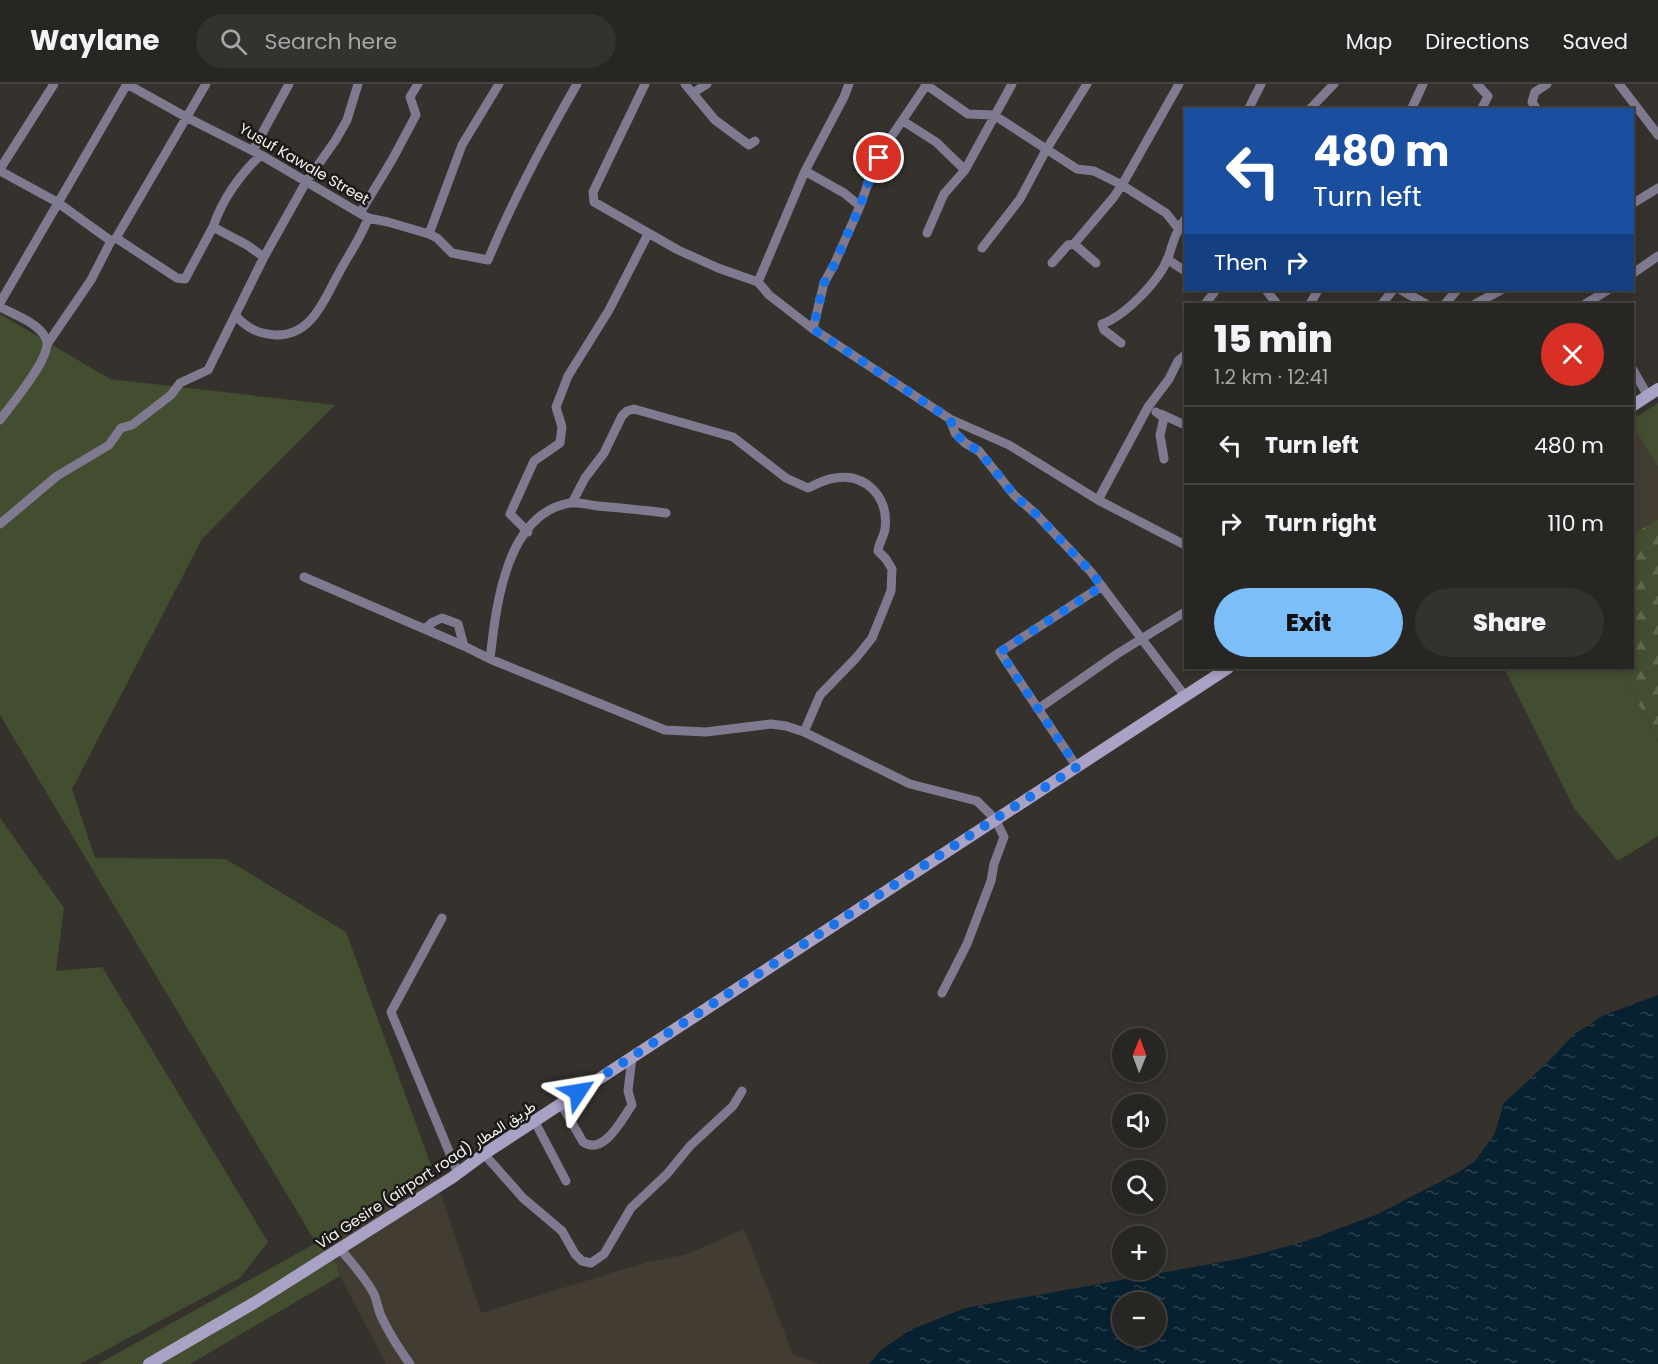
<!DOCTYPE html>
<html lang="en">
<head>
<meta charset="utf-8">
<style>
	:root { --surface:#282622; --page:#34322f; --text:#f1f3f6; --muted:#a5a5a5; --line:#444340; --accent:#7bbef9 }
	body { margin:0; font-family:Poppins,Vazirmatn,sans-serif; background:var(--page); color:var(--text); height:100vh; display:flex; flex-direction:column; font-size:22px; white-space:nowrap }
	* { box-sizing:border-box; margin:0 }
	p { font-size:20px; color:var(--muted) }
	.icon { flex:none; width:33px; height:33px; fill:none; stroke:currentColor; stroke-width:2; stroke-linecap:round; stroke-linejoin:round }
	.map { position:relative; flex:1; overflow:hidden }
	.drawer { position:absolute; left:1184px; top:219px; width:450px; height:366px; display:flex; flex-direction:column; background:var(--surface); border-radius:0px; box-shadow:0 3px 9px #0003,0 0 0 2px var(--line) }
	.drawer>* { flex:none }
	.top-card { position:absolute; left:1184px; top:24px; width:450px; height:183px; border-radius:0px; box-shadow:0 3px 9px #0003,0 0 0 2px var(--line); background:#1a4fa0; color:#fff; overflow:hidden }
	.needle { width:39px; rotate:1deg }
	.fabs { position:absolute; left:1112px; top:944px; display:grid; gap:12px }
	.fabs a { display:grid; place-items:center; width:54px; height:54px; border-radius:50%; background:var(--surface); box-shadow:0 3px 9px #0003,0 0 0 2px var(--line); font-size:30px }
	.pin { position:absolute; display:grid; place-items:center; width:51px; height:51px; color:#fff; margin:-26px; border:3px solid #fff; border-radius:50%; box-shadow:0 2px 6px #0007 }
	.me { position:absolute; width:66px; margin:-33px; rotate:57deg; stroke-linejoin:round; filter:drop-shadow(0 0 4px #0008) }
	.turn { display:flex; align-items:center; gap:21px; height:126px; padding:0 30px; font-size:27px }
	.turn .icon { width:78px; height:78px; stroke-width:2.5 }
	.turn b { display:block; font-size:42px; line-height:51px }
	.then { display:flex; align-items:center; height:57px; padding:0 30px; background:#0003; gap:12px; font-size:22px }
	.round { display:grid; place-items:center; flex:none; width:63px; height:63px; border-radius:32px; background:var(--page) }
	.summary { display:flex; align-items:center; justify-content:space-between; height:102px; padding:0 30px }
	h1 { font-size:36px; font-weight:800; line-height:45px }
	.button { display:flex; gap:12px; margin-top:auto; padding:12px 30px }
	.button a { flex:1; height:69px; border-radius:36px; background:var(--accent); color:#111; font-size:24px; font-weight:800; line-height:69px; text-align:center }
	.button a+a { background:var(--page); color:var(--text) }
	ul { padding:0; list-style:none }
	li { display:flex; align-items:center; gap:18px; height:78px; padding:0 30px; border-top:2px solid var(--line) }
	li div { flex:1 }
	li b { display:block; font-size:22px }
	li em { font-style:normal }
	header { display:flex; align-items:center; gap:36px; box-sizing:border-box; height:84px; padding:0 30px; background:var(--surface); border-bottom:2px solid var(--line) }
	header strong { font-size:28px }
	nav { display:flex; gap:33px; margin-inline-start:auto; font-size:21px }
	.search { width:420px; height:54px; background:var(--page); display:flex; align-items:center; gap:15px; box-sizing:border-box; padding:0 21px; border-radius:33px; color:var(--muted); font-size:22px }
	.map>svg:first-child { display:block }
	.built { fill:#433c32 }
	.grass { fill:#434d2f }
	.forest { fill:url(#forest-firs) }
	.water { fill:url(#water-ripples); fill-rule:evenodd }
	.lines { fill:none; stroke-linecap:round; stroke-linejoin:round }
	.minor { stroke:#7f7a90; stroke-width:9 }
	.secondary { stroke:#aaa2c5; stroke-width:12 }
	.route { stroke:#1a73e8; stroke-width:10; stroke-dasharray:0 18 }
	.labels { text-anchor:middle; stroke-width:5; stroke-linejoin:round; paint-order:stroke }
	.street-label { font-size:15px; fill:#f2efec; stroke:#1b1a18 }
</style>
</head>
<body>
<header>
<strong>Waylane</strong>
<div class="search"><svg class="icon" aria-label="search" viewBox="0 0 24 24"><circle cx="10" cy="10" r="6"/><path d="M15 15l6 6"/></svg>Search here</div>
<nav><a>Map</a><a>Directions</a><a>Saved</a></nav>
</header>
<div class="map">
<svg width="1658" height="1280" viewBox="0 0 1658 1280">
	<defs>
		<pattern id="forest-firs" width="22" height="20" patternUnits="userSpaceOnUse" patternTransform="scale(1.5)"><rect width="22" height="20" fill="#434d2f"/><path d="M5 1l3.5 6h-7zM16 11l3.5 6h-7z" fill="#5f674d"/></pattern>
		<pattern id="water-ripples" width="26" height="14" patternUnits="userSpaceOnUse" patternTransform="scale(1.5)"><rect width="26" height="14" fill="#072131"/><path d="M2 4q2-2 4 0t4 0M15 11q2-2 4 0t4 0" fill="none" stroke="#2c424f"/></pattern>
	</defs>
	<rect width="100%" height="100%" fill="#35322d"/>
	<path class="built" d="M 1632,341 L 1658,383 L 1658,435 L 1632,451 Z
		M 432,1084 L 481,1229 L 651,1177 L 685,1171 L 744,1145 L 793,1270 L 819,1280 L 386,1280 L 340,1192 L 337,1180 L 316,1159 Z"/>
	<path class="grass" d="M 0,230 L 110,295 L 335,321 L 202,455 L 72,705 L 95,774 L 226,775 L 346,848 L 432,1084 L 317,1159 L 337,1180 L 340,1192 L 190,1280 L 98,1280 L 316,1159 L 0,631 Z
		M 1658,319 L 1658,383 L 1632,341 L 1632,336 Z
		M 1504,584 L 1622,584 L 1621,586 L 1658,658 L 1658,752 L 1618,777 L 1574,724 Z
		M 0,734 L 64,824 L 56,887 L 102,883 L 268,1158 L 240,1194 L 80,1280 L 0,1280 Z"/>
	<path class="forest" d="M 1658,435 L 1658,658 L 1621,586 L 1622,584 L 1632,584 L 1632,451 Z"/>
	<path class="water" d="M 1658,911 L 1658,1280 L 869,1280 L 880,1267 L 910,1246 L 965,1224 L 1244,1174 L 1300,1159 L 1378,1130 L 1459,1088 L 1475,1077 L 1494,1051 L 1504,1019 L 1550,976 L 1573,951 L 1604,931 ZM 1122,1218 L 1155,1218 L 1155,1251 L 1122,1251 Z"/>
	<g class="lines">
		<path class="minor" d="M 645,0 L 593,108 L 594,118 L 678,166 L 718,184 L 758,198 L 769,211 L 813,245 L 950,335 L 1009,361 L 1098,416 L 1185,461
			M 685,0 L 715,36 L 749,61 L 755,57
			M 925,0 L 968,30 L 994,31 L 1077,85 L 1094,87 L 1122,101 L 1166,129 L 1178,144
			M 1477,0 L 1488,12 L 1481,26
			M 1619,0 L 1658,51
			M 693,9 L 707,0
			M 1248,26 L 1261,0
			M 1309,26 L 1334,0
			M 1411,26 L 1423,0
			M 1537,26 L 1532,18 L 1535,8 L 1547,0
			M 903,37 L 936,58 L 965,86
			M 253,66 L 289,0
			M 0,85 L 54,0
			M 0,87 L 57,118 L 111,157
			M 805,87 L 844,109 L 860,122
			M 1632,120 L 1658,104
			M 360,129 L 392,76 L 416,31 L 410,13 L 418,0
			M 213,143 C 222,116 240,90 261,71
			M 927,149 L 944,110 L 965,86 L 1012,0
			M 429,150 L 462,61 L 499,0
			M 116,154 L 177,194 L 185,195 L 213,143 L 247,161 L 264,173
			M 1074,160 L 1096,179
			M 982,164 L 1020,115 L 1046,66 L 1087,0
			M 1167,175 L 1185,187
			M 1052,179 L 1068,161 L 1074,160 L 1113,114 L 1122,101 L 1179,0
			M 1632,190 L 1658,172
			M 758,198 L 805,87 L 844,13 L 849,0
			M 1266,206 L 1277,220
			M 1401,206 L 1426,220
			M 0,219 L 127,0 L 186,33 L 261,71 L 368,134 L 388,138 L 429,150 L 437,154 L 452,169 L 488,176 C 514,113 543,59 577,0
			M 1205,220 L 1216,206
			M 1310,220 L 1318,206
			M 1382,220 L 1393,206
			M 1445,220 L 1457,206
			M 1475,220 L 1501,206
			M 1585,220 L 1608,206
			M 0,223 C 15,231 39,239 46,255 C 54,271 10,322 0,336
			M 236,232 C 248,245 259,250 276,251 C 313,252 325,213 340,187 C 349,170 362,152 368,134
			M 813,245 L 824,199 L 834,181 L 860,122 L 872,88 L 887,59 L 927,0
			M 48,259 L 91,196 L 111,157 L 116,154 L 206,0
			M 1121,259 L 1104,246 L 1102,240 C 1125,232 1159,197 1168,174 C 1173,159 1175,149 1185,135
			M 1632,284 L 1648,312
			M 1156,328 L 1164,334 L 1160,351 L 1164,375
			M 1161,330 L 1185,341
			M 950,335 L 955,349 L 965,359 L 979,367 L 1014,411 L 1036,430 L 1091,488 L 1185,612
			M 1098,416 L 1148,323 L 1169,295 L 1178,277 L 1185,271
			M 572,419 L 585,394 L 604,369 L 622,332 L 627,327 L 634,325 L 733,353 L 786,394 L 808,404 C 817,400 825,395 835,394 C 866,389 889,413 885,445 C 884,452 879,459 878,467 L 886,475 L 892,485 L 891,507 L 872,554 L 856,574 L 820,611 L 804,648
			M 0,440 L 57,392 L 109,361 L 121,344 L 132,341 L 171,311 L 180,299 L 208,286 L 264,173 L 306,98 L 335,57 L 347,36 L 358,0
			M 528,448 L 510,430 L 534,377 L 560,359 L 562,343 L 556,323 L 568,292 L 609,226 L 648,150
			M 304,493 L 464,562 L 490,575 L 665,646 L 706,648 L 771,640 L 786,642 L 804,648 L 910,700 L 977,717 L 995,735 L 1004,753 L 994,780 L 991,797 L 967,860 L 942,909
			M 425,545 L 433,538 L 442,534 L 458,540 L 464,562
			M 490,575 C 496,524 505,430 570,419 C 579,418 589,421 598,422 C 621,424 643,426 666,429
			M 1038,625 L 1117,570 L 1185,528
			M 1077,683 L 1000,568 L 1102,502
			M 442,834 L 391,928 L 458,1089
			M 561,1020 L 583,1058 C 604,1072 622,1035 632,1021 L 628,1007 L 632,973
			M 535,1038 L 566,1097
			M 484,1070 L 523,1114 L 562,1147 L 575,1170 L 582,1177 L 591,1179 L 604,1170 L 631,1124 L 667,1090 L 690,1062 L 733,1022 L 742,1007
			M 340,1165 C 352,1179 365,1193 374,1210 C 377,1217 378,1225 381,1232 C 389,1249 399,1265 410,1280"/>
		<path class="secondary" d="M 1632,322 L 1658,305
			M 149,1280 L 254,1219 L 453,1093 L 484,1070 L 1228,584"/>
	</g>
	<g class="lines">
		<path class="route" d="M 578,1008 L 995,735 L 1077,683 L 1000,568 L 1102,502 L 1091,488 L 1036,430 L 1014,411 L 979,367 L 965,359 L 955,349 L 950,335 L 813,245 L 824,199 L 834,181 L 860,122 L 872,88 L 879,74"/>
	</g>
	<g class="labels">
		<g class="street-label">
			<text transform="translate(304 80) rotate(30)" y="5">Yusuf Kawale Street</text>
			<text transform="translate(426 1091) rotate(-33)" y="5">Via Gesire (airport road) طريق المطار</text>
		</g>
	</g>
</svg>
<div class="fabs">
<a><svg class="needle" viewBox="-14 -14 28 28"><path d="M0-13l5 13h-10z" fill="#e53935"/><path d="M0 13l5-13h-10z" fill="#a5a5a5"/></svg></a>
<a><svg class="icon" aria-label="sound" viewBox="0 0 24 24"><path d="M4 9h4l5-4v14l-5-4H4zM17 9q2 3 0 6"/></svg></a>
<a><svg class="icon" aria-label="search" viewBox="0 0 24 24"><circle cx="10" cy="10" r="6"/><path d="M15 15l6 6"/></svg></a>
<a>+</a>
<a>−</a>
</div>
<div class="pin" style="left:879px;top:74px;background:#d93025"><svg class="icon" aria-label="arrive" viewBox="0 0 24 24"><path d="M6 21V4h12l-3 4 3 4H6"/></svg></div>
<svg class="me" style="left:578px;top:1008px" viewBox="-20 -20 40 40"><path d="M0-17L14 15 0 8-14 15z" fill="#1a73e8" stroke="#fff" stroke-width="4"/></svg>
<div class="top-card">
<div class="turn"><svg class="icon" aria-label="left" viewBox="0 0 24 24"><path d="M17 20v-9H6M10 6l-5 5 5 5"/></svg><div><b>480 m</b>Turn left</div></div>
<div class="then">Then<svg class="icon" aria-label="right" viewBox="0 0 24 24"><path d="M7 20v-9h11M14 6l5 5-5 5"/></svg></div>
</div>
<section class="drawer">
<div class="summary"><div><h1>15 min</h1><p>1.2 km · 12:41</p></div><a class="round" style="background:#d93025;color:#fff"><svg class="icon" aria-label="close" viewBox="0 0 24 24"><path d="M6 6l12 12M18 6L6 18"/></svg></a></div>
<ul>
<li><svg class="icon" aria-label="left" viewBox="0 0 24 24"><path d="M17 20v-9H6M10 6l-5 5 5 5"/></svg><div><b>Turn left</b></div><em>480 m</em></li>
<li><svg class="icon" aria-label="right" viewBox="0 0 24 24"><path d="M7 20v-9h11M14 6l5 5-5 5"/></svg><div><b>Turn right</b></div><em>110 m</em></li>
</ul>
<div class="button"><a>Exit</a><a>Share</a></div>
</section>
</div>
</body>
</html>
